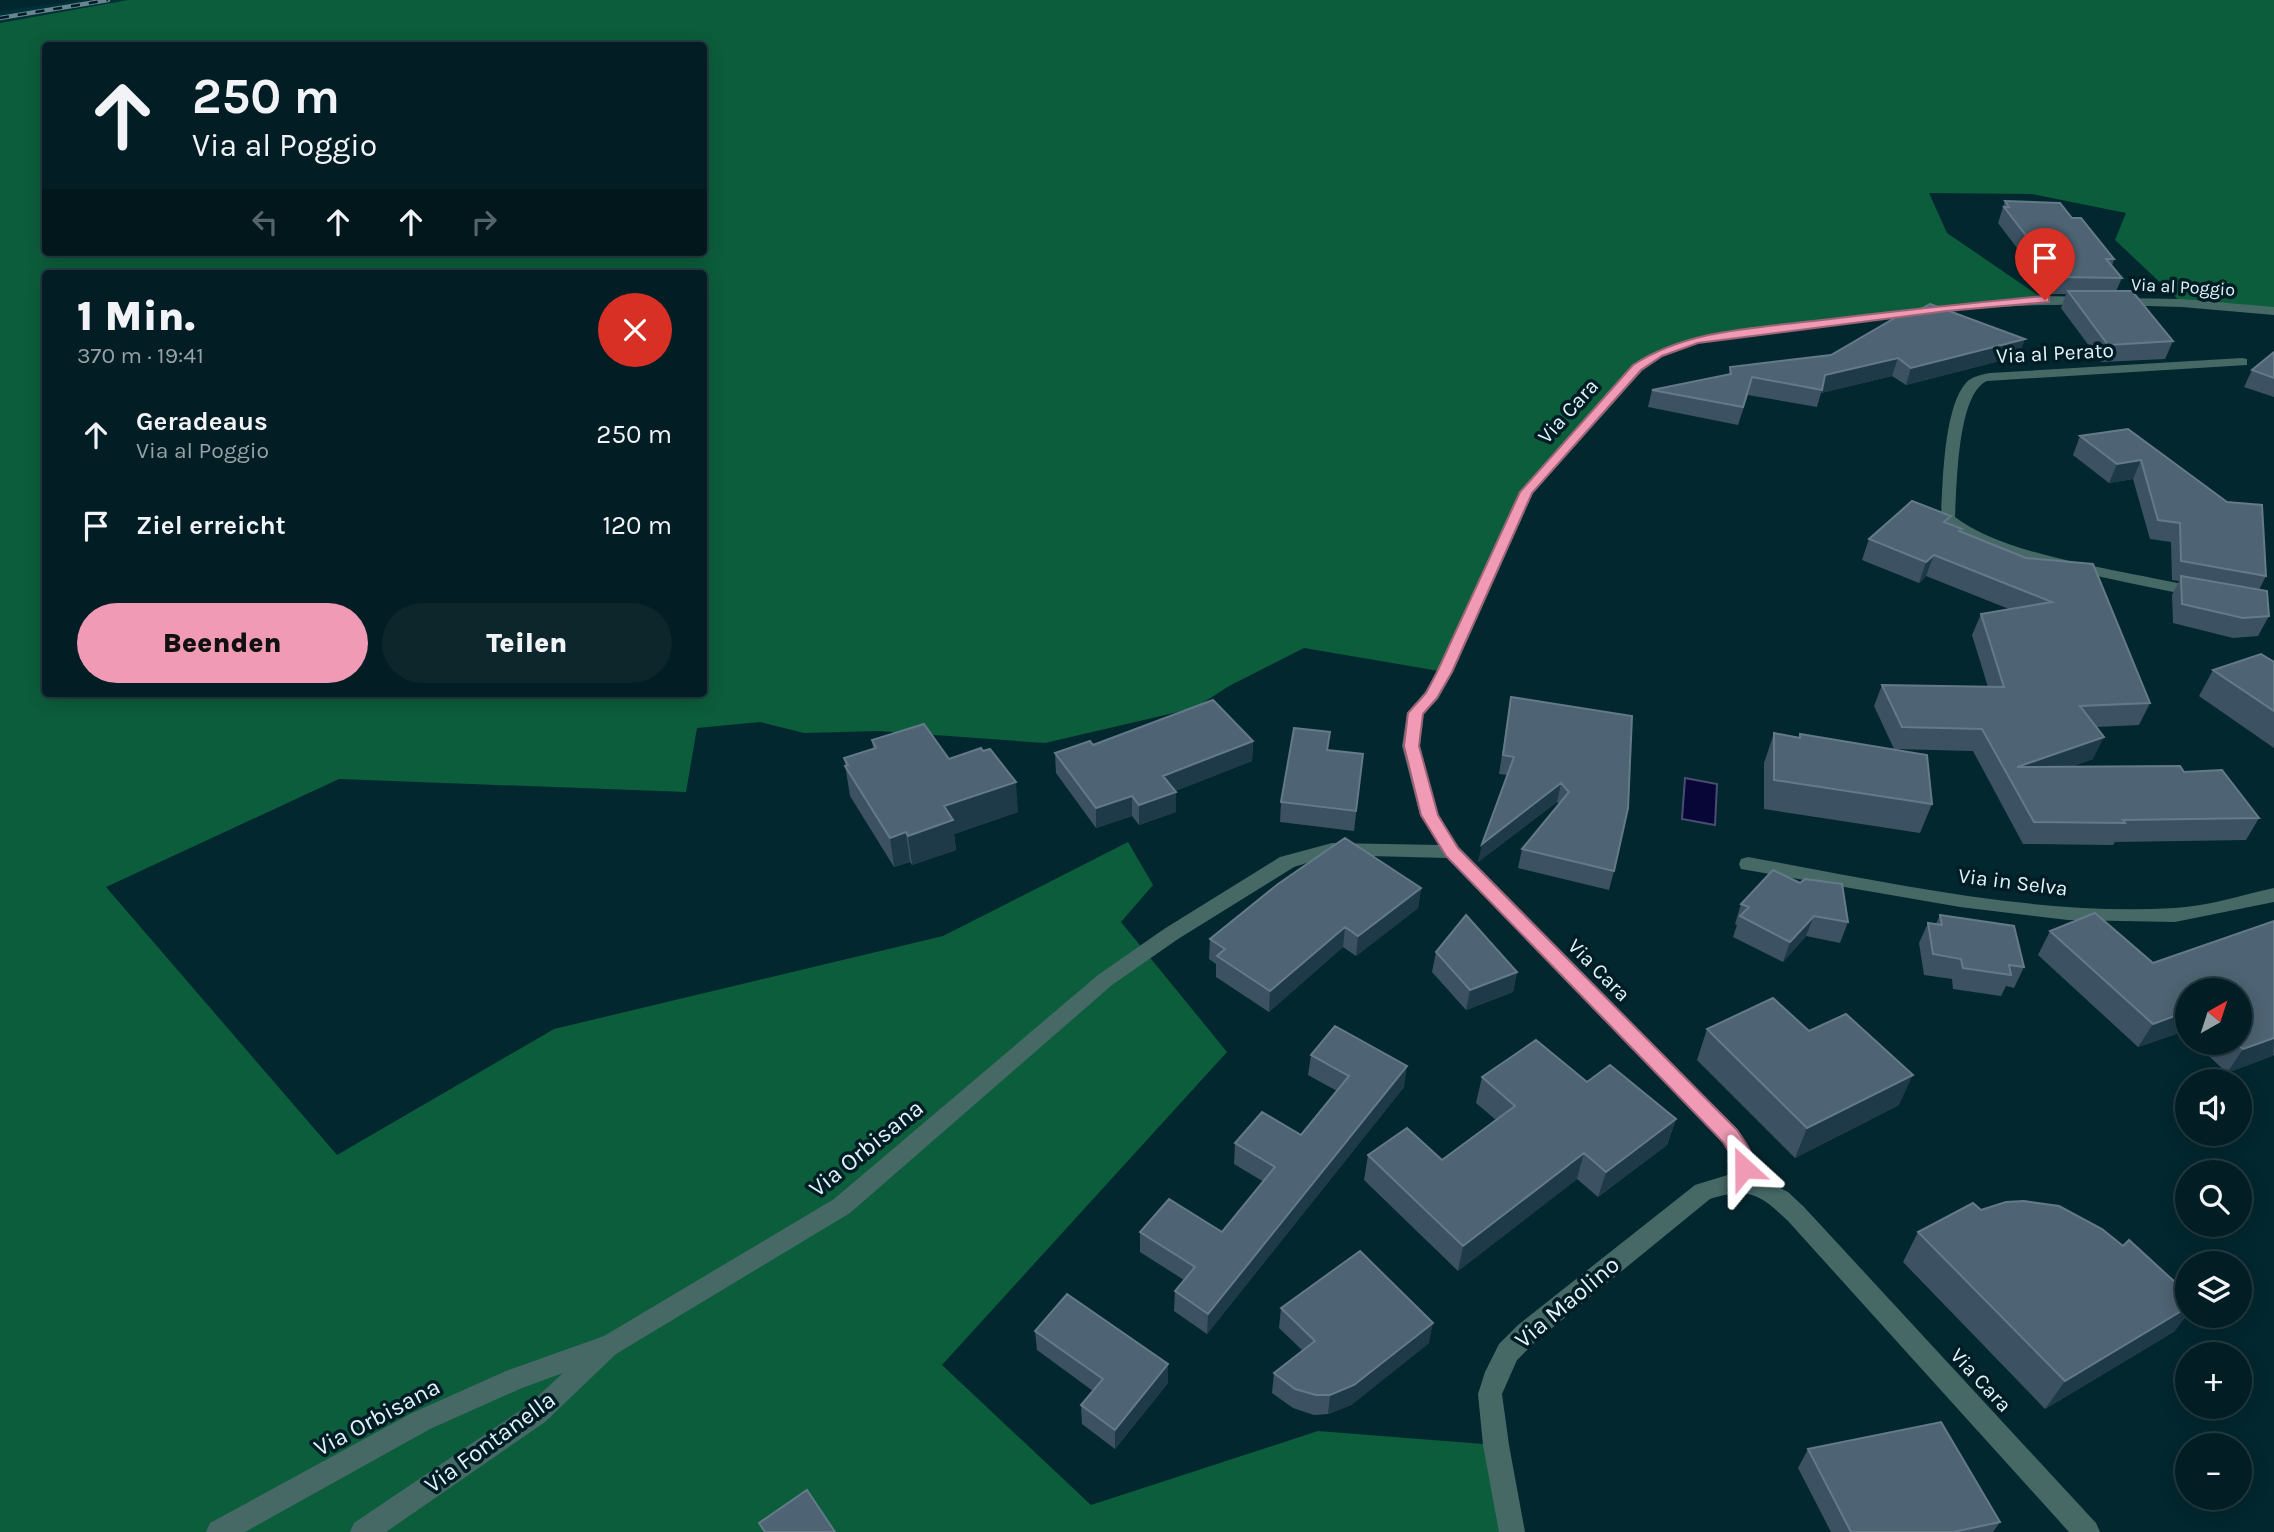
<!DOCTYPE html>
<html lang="de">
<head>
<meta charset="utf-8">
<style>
	:root { --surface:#021d23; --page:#0c262b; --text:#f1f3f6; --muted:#96a2a6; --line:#233b41; --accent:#f09ab6 }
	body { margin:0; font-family:Karla,sans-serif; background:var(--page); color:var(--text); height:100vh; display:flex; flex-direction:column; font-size:26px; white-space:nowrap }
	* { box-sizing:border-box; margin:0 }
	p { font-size:23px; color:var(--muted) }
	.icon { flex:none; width:38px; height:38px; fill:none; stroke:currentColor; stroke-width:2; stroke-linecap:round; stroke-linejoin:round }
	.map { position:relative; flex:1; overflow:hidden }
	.drawer { position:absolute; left:42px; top:270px; width:665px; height:427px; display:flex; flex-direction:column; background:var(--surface); border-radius:7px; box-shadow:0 4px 18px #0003,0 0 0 2px var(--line) }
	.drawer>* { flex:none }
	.banner { position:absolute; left:42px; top:42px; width:665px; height:214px; border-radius:7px; box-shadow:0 4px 18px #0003,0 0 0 2px var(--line); background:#021d23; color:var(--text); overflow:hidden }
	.needle { width:46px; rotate:39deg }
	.fabs { position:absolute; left:2175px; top:978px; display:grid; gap:14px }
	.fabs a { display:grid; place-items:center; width:77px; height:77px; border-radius:50%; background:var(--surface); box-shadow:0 4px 18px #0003,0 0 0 2px var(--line); font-size:35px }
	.pin { position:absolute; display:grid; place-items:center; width:60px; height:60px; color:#fff; margin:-72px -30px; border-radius:50% 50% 50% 0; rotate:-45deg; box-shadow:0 0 7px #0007 }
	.pin .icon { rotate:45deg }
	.me { position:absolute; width:77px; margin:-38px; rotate:336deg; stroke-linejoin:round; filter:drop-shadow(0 0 5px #0008) }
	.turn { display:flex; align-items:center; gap:24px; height:147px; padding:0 35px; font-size:32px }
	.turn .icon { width:91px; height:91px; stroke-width:2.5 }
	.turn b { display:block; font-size:49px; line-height:60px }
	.lanes { display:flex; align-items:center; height:66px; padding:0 35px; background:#0003; justify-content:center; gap:35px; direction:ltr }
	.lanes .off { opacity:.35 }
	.round { display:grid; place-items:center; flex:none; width:74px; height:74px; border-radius:37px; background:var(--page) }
	.headline { display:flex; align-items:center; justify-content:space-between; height:119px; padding:0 35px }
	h1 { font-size:42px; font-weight:800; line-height:52px }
	.action { display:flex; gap:14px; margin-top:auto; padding:14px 35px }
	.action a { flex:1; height:80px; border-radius:42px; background:var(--accent); color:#111; font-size:28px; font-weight:800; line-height:80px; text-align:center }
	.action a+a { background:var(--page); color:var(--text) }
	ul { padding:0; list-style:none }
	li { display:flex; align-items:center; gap:21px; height:91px; padding:0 35px }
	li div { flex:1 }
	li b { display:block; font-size:26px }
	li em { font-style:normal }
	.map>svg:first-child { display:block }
	.built { fill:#00313b }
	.forest { fill:#0c5d3c; fill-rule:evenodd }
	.water { fill:#080637; stroke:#494d71; stroke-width:2 }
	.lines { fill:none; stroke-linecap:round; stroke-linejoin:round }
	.minor { fill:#466966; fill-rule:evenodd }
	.rail-casing { stroke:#6a858d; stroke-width:4.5 }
	.rail { stroke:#001d25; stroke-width:2.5; stroke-dasharray:9; stroke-linecap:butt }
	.wall { fill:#3c5263 }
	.shaded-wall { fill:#1e3a48 }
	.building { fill:#4e6373; stroke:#657a88; stroke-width:2 }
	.route { fill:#f09ab6; stroke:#9c6476; stroke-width:2 }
	.labels { text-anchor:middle; stroke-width:7; stroke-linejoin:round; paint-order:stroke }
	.far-street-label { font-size:18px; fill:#e1f3f9; stroke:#001d25 }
	.street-label { font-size:21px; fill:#e1f3f9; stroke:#001d25 }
	.near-street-label { font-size:24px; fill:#e1f3f9; stroke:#001d25 }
</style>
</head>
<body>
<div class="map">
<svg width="2274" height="1532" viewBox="0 0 2274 1532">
	<rect width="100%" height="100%" fill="#03272f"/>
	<path class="built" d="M 83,0 L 128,0 L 0,23 L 0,11 Z"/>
	<path class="forest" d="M 128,0 L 2274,0 L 2274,311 L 2182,303 L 2115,240 L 2126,213 L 2032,194 L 1929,193 L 1947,233 L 2045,300 L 1947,308 L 1696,340 L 1658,354 L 1526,492 L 1445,672 L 1304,648 L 1229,686 L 1195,708 L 1045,743 L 879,731 L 804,733 L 760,722 L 697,728 L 686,792 L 339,779 L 106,887 L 337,1155 L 554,1029 L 943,936 L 1128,842 L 1153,885 L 1121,922 L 1227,1052 L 942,1365 L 1091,1505 L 1318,1431 L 1496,1445 L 1512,1532 L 0,1532 L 0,23 ZM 46,46 L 704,46 L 704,252 L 46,252 ZM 46,273 L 704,273 L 704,693 L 46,693 Z"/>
	<path class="water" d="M 1685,778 L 1717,784 L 1715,825 L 1682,819 Z"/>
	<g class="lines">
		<path class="minor" d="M 2045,296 L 2088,297 L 2094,301 L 2088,305 C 1958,302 1827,327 1698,343 L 1662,357 L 1642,371 L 1533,493 L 1453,672 L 1438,699 L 1423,714 L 1420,746 L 1438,815 L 1459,847 L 1738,1130 L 1752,1153 L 1758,1177 L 1788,1192 L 1804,1207 L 2096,1523 L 2100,1532 L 2069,1532 L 1788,1221 C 1760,1194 1748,1187 1710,1199 L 1536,1341 L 1517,1360 L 1502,1394 L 1509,1445 L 1525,1532 L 1499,1532 L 1483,1445 L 1478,1394 L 1485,1372 L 1499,1344 L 1518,1325 L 1695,1185 L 1734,1173 L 1730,1155 L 1722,1142 L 1447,858 L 1332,855 L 1294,867 L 1178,939 L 1112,985 L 850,1213 L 616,1354 L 545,1422 L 386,1532 L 350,1532 L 354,1523 L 527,1406 L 563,1373 L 522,1388 L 430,1429 L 245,1532 L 206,1532 L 210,1523 L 412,1413 L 506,1371 L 604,1336 L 834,1199 L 1098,975 L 1164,929 L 1280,857 L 1332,843 L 1439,845 L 1420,815 L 1402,746 L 1407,713 L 1425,692 L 1437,672 L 1519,492 L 1632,365 C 1687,329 1754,329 1817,321 C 1893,311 1969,303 2045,296 Z
			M 2119,298 L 2182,299 L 2274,307 L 2274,315 L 2182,307 L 2115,305 L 2113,302 Z
			M 2242,358 L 2247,359 L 2247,365 L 1987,381 C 1957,394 1957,486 1955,517 C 2007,558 2137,572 2203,589 L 2206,592 L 2203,595 L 2198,597 C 2144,585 1973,556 1941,518 C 1943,486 1943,402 1969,380 C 1975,376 1983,374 1990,373 Z
			M 1748,857 C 1888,882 2032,916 2175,908 C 2209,906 2241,895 2274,888 L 2274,902 L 2175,922 L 2068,920 L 1960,907 L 1741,869 L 1739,864 L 1741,859 Z"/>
		<g class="rail-casing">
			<path id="rail" d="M 0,18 L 108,0"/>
		</g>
		<use href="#rail" class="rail"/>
	</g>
	<path class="wall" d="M 2005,201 L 2072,218 L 2114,259 L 2112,266 L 2122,278 L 2116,291 L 2173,341 L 2165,359 L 2101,362 L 2061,308 L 2066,294 L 2052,294 L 1998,223 Z
		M 2274,352 L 2274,397 L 2244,387 L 2252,370 Z
		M 1831,355 L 2019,356 L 1906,385 L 1892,376 L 1821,393 L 1817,407 L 1748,395 L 1738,425 L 1648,407 L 1652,390 L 1729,374 L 1730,367 Z
		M 2128,429 L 2266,576 L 2259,590 L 2269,616 L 2258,636 L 2233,638 L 2173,623 L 2172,595 L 2179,581 L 2172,580 L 2171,542 L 2150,539 L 2133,479 L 2109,483 L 2073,455 L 2080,436 Z
		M 1948,524 L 1961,532 L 2026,558 L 2150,703 L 2139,725 L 2096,727 L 2093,759 L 2070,767 L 2184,772 L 2259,818 L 2246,840 L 2115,842 L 2113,845 L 2023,844 L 1973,751 L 1894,749 L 1874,706 L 1882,685 L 1988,687 L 1972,635 L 1981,614 L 2009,609 L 1926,576 L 1919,583 L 1862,560 L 1869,539 Z
		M 2274,662 L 2274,748 L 2199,696 L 2213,670 Z
		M 1511,697 L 1632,716 L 1614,871 L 1609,890 L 1518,868 L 1522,849 L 1559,804 L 1557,802 L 1478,862 L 1507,775 L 1499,774 Z
		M 1774,733 L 1799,737 L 1800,734 L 1932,804 L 1920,833 L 1764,809 L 1764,763 Z
		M 872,740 L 949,759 L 1018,812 L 954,834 L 956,850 L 912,865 L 910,862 L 894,867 L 850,796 L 844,758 L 873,749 Z
		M 1253,741 L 1252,761 L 1175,791 L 1176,812 L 1139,825 L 1132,816 L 1096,828 L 1056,773 L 1055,753 L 1093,745 Z
		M 1328,750 L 1363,754 L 1354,831 L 1280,822 L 1281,802 Z
		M 1421,888 L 1418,908 L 1356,956 L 1343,947 L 1269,1012 L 1216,977 L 1216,964 L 1209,959 L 1210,939 Z
		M 1741,904 L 1848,922 L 1840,943 L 1806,936 L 1783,962 L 1733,937 L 1737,925 L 1735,924 Z
		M 1940,915 L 2024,967 L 2014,988 L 2006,986 L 2001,996 L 1953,989 L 1952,979 L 1924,975 L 1919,943 L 1928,923 L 1936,924 Z
		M 2274,921 L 2274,1055 L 2227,1073 L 2195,1043 L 2240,1043 L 2188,990 L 2188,1037 L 2182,1032 L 2138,1047 L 2038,955 L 2050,931 L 2153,963 Z
		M 1436,952 L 1517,972 L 1513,992 L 1466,1010 L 1432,972 Z
		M 1707,1029 L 1809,1031 L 1899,1105 L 1795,1158 L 1697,1060 Z
		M 1311,1055 L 1404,1087 L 1207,1334 L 1174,1311 L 1175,1291 L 1184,1280 L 1140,1252 L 1140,1232 L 1222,1232 L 1264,1182 L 1234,1164 L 1235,1143 L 1301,1135 L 1337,1091 L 1308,1075 Z
		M 1482,1077 L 1587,1082 L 1676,1119 L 1667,1145 L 1598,1197 L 1577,1179 L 1458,1271 L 1364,1180 L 1368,1155 L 1442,1160 L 1496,1120 L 1476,1103 Z
		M 1981,1210 L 2175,1331 L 2045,1409 L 1903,1262 L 1918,1232 Z
		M 1281,1308 L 1429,1343 L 1351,1405 L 1328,1414 L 1314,1415 L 1293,1408 L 1272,1393 L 1274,1373 L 1303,1351 L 1279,1328 Z
		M 1035,1331 L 1168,1383 L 1115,1449 L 1082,1424 L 1081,1405 L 1093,1391 L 1037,1350 Z
		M 1808,1449 L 2000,1522 L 1993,1532 L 1831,1532 L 1798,1468 Z"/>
	<path class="shaded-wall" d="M 2025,339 L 2019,356 L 1906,385 L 1911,368 Z
		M 1898,358 L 1892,376 L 1821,393 L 1825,375 Z
		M 2141,460 L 2133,479 L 2109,483 L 2117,464 Z
		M 1934,555 L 1926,576 L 1919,583 L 1926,562 Z
		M 2104,737 L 2093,759 L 2014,787 L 2017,767 Z
		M 1253,741 L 1252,761 L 1163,796 L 1163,776 Z
		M 1016,782 L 1018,812 L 954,834 L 956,850 L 912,865 L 908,836 L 944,806 Z
		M 1561,783 L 1557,802 L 1478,862 L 1482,844 Z
		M 1176,792 L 1176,812 L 1139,825 L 1139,805 Z
		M 1132,796 L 1132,816 L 1096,828 L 1096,808 Z
		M 906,832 L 910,862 L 894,867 L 890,838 Z
		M 1421,888 L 1418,908 L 1356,956 L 1358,936 Z
		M 1814,916 L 1806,936 L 1783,962 L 1790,942 Z
		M 1345,927 L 1343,947 L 1269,1012 L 1270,991 Z
		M 1517,972 L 1513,992 L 1466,1010 L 1470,990 Z
		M 2188,1011 L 2188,1023 L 2182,1032 L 2138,1047 L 2153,1024 Z
		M 2274,1038 L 2273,1056 L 2227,1073 L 2243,1049 Z
		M 1407,1066 L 1404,1087 L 1207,1334 L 1208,1314 Z
		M 1913,1075 L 1899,1105 L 1795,1158 L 1807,1128 Z
		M 1676,1119 L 1667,1145 L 1598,1197 L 1606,1172 Z
		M 1584,1153 L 1577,1179 L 1458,1271 L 1463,1246 Z
		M 2188,1307 L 2188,1314 L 2175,1331 L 2045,1409 L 2065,1381 Z
		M 1433,1323 L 1429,1343 L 1351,1405 L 1328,1414 L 1330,1395 Z
		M 1168,1364 L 1168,1383 L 1115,1449 L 1115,1430 Z"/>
	<path class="building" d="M 2005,201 L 2060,203 L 2072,218 L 2081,218 L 2114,259 L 2106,259 L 2122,278 L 2058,277 L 2004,207 L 2009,207 Z
		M 2068,291 L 2132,291 L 2173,341 L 2108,345 Z
		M 1930,304 L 2025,339 L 1911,368 L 1898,358 L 1825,375 L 1822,390 L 1752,377 L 1743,407 L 1652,390 L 1731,374 L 1730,367 L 1831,355 L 1905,312 L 1912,314 Z
		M 2274,352 L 2274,378 L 2252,370 Z
		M 2128,429 L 2227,502 L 2262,505 L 2266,576 L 2181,561 L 2180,523 L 2158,520 L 2141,460 L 2117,464 L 2080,436 Z
		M 1912,501 L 1951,516 L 1944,522 L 1962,529 L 1959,531 L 2026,558 L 2093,564 L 2150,703 L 2080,706 L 2104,737 L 2017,767 L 2180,766 L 2184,772 L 2222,770 L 2259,818 L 2123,820 L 2125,823 L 2034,822 L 1982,729 L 1902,727 L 1882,685 L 2004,687 L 1981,614 L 2052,602 L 1934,555 L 1926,562 L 1869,539 Z
		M 2181,576 L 2267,591 L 2269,616 L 2243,618 L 2182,604 Z
		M 2261,654 L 2274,662 L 2274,711 L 2213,670 Z
		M 1511,697 L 1632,716 L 1628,808 L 1614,871 L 1522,849 L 1569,792 L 1561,783 L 1482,844 L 1514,757 L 1503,755 Z
		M 1213,700 L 1253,741 L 1163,776 L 1176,792 L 1139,805 L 1132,796 L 1096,808 L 1055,753 L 1090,741 L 1093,745 Z
		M 924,724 L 949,759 L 981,748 L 983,751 L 990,749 L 1016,782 L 944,806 L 953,820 L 908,836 L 906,832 L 890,838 L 845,766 L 848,765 L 844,758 L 876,748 L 872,740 Z
		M 1294,728 L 1330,732 L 1327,750 L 1363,754 L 1356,811 L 1281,802 Z
		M 1774,733 L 1800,738 L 1800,734 L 1927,755 L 1932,804 L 1774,780 Z
		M 1345,838 L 1421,888 L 1358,936 L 1345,927 L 1270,991 L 1217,956 L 1225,949 L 1210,939 L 1278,884 Z
		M 1773,870 L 1800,883 L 1805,879 L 1842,884 L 1848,922 L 1814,916 L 1790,942 L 1740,916 L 1749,907 L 1741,904 Z
		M 2095,913 L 2153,963 L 2274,921 L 2274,1038 L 2243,1049 L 2236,1043 L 2240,1043 L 2240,990 L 2188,990 L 2188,1011 L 2153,1024 L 2050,931 Z
		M 1466,915 L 1517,972 L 1470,990 L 1436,952 Z
		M 1940,915 L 2014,926 L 2024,967 L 2009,965 L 2011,975 L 1963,968 L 1961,959 L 1933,954 L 1928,923 L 1942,925 Z
		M 1773,998 L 1809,1031 L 1846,1014 L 1913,1075 L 1807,1128 L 1707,1029 Z
		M 1335,1026 L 1407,1066 L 1208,1314 L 1175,1291 L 1195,1267 L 1140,1232 L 1169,1199 L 1222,1232 L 1275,1167 L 1235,1143 L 1262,1112 L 1301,1135 L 1349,1076 L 1311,1055 Z
		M 1536,1040 L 1587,1082 L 1610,1065 L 1676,1119 L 1606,1172 L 1584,1153 L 1463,1246 L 1368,1155 L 1407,1128 L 1442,1160 L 1515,1106 L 1482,1077 Z
		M 2024,1201 L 2059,1206 L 2102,1229 L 2123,1246 L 2129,1240 L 2188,1294 L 2188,1307 L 2065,1381 L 1918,1232 L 1973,1203 L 1981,1210 L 2006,1202 Z
		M 1360,1251 L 1433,1323 L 1354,1385 L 1330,1395 L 1316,1395 L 1295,1389 L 1274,1373 L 1315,1341 L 1281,1308 Z
		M 1067,1294 L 1168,1364 L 1115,1430 L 1081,1405 L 1103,1379 L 1035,1331 Z
		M 1941,1422 L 2000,1522 L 1953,1532 L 1851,1532 L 1808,1449 Z
		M 807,1490 L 835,1532 L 765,1532 L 759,1523 Z"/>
	<path class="route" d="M 2045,296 L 2049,297 L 2049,302 L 1947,311 L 1698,343 L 1662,356 L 1641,370 L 1532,493 L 1452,672 L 1437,698 L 1423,714 L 1419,746 L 1438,815 L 1458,848 L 1737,1130 C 1745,1142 1759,1159 1751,1174 L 1744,1176 L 1737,1174 L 1731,1155 L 1723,1142 L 1446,856 L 1421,815 L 1404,746 L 1408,713 L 1426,693 L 1437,672 L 1520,492 L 1633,365 C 1688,329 1758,328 1822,320 C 1896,311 1970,303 2045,296 Z"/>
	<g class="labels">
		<g class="far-street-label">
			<text transform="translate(2183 287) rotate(3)" y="6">Via al Poggio</text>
		</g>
		<g class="street-label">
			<text transform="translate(2055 353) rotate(-3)" y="7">Via al Perato</text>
			<text transform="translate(1568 411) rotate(-48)" y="7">Via Cara</text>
			<text transform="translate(2013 882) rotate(7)" y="7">Via in Selva</text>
			<text transform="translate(1599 970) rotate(45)" y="7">Via Cara</text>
			<text transform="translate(1981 1380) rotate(47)" y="7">Via Cara</text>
		</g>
		<g class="near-street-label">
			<text transform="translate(866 1148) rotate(-39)" y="8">Via Orbisana</text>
			<text transform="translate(1567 1302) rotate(-40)" y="8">Via Maolino</text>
			<text transform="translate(377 1417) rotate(-28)" y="8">Via Orbisana</text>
			<text transform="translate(490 1442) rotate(-36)" y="8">Via Fontanella</text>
		</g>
	</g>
</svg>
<div class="fabs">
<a><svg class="needle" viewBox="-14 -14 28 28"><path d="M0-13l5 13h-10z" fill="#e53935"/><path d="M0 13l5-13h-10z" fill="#96a2a6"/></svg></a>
<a><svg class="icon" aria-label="sound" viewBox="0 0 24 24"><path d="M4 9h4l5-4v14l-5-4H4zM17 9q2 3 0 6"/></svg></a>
<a><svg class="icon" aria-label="search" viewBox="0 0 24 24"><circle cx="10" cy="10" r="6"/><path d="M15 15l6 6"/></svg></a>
<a><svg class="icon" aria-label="layers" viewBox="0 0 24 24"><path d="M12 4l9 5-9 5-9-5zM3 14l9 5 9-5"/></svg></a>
<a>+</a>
<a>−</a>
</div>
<div class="pin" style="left:2045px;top:300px;background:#d93025"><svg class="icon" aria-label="arrive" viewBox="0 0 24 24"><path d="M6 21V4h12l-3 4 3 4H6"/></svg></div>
<svg class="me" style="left:1744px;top:1168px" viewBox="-20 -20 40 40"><path d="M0-17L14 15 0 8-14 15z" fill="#f09ab6" stroke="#fff" stroke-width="4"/></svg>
<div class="banner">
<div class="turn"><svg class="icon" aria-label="ahead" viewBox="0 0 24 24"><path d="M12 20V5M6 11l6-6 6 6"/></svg><div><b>250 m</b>Via al Poggio</div></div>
<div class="lanes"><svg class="icon off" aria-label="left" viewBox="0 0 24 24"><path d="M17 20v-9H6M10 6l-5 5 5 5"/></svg><svg class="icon" aria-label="ahead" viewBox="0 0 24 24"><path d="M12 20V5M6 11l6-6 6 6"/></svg><svg class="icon" aria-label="ahead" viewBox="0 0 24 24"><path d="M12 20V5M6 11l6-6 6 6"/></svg><svg class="icon off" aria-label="right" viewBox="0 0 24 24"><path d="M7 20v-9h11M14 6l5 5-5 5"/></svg></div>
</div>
<section class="drawer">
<div class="headline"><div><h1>1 Min.</h1><p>370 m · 19:41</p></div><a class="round" style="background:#d93025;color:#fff"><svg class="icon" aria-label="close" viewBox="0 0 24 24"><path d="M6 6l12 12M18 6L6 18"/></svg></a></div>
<ul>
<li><svg class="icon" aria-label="ahead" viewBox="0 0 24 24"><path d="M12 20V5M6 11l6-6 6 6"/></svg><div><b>Geradeaus</b><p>Via al Poggio</p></div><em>250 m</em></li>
<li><svg class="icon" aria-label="arrive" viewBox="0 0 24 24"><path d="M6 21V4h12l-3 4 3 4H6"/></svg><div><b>Ziel erreicht</b></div><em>120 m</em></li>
</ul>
<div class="action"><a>Beenden</a><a>Teilen</a></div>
</section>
</div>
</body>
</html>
